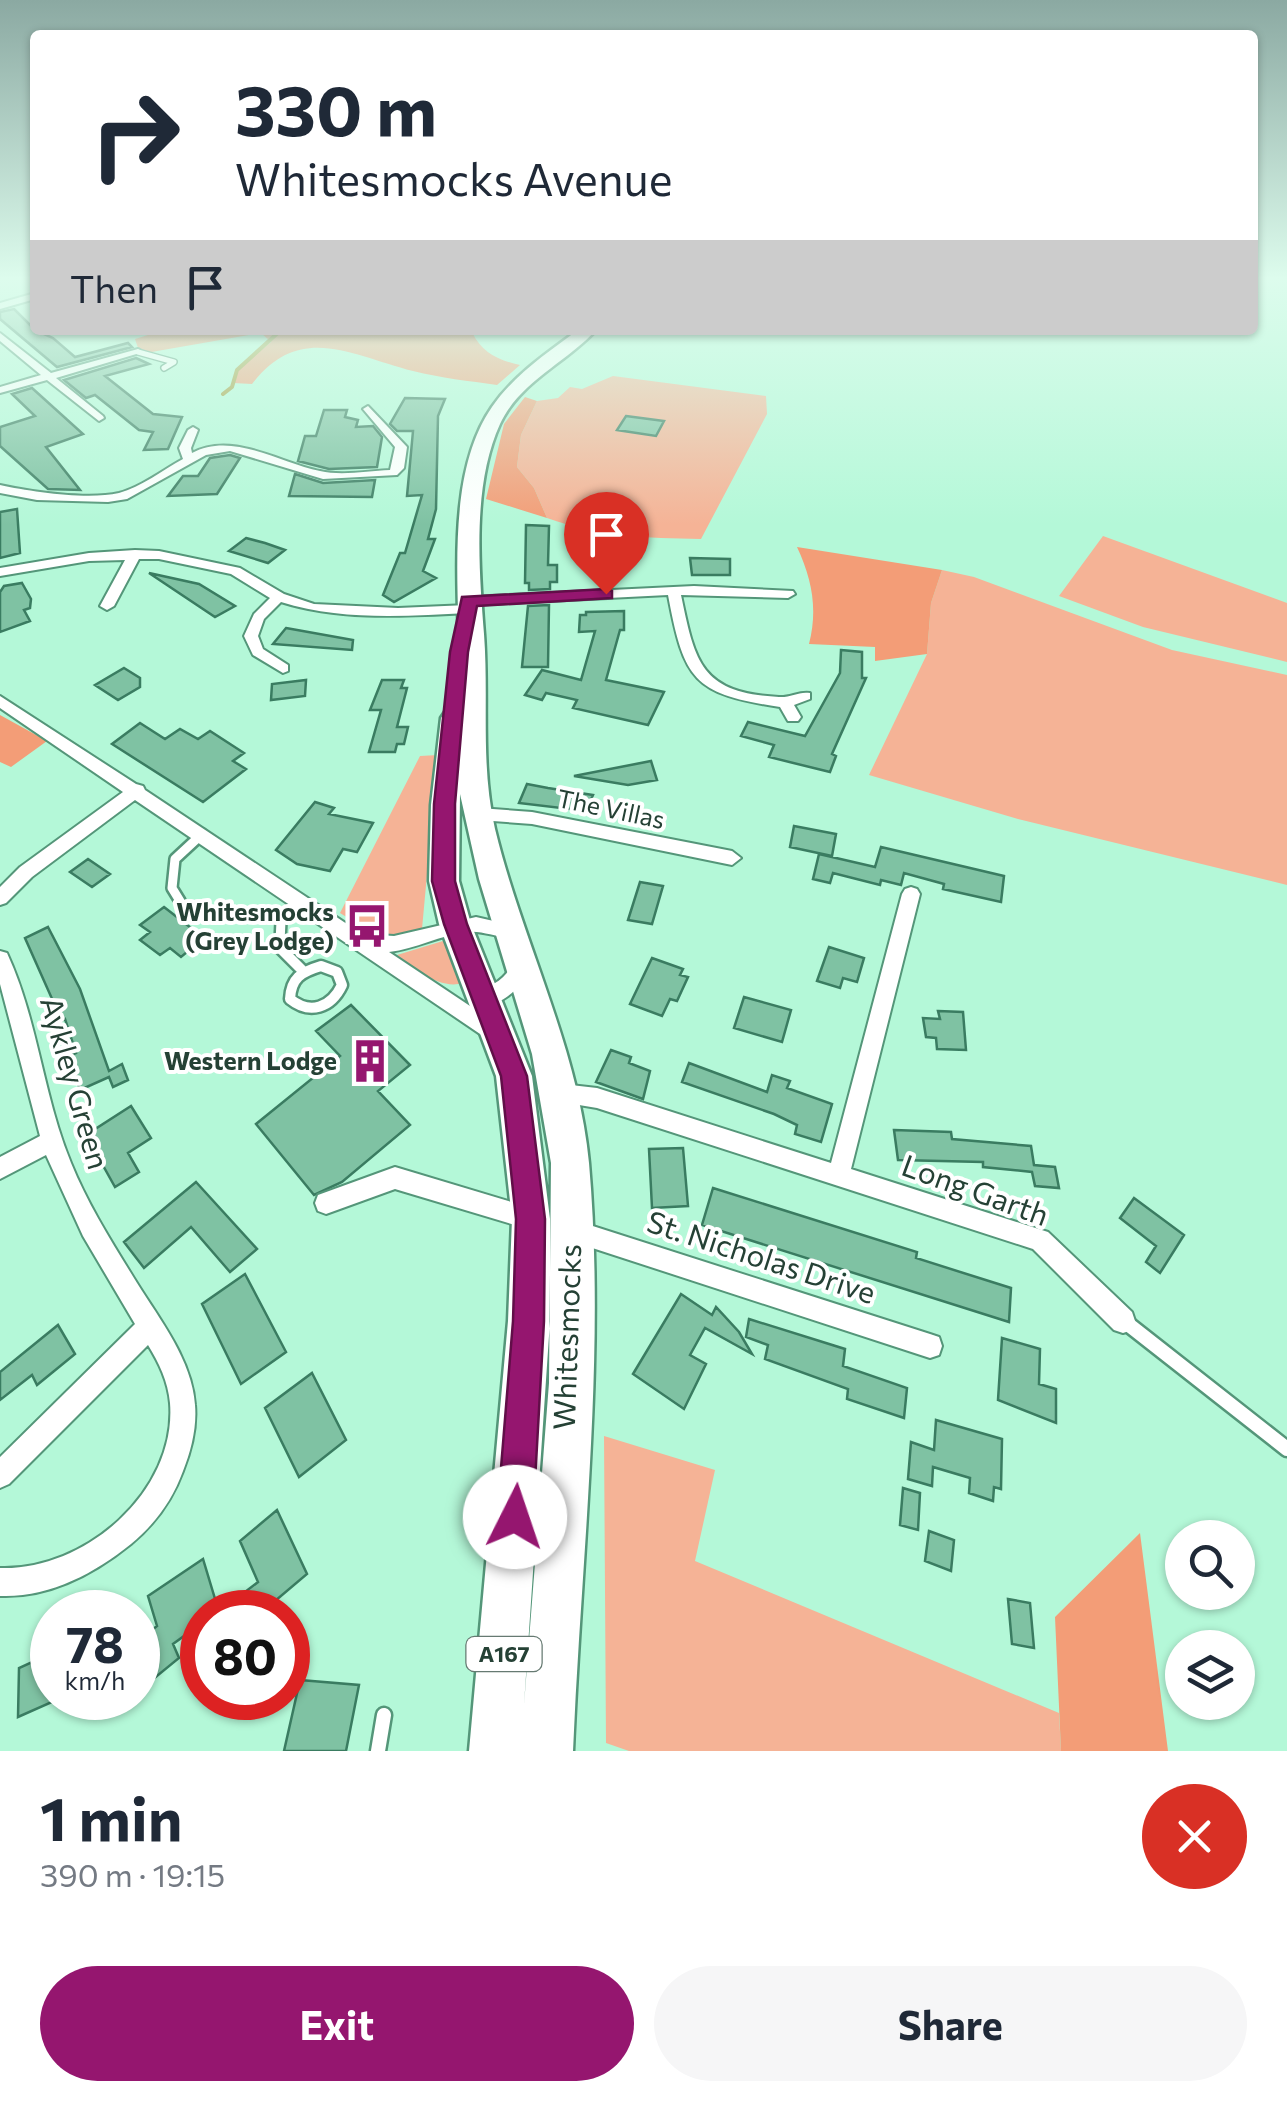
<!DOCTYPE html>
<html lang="en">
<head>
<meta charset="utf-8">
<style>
	:root { --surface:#fff; --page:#f6f6f7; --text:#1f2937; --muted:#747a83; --accent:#95166f }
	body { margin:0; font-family:Commissioner,sans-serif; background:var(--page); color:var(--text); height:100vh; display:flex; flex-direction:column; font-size:38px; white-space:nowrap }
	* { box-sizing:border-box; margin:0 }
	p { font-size:32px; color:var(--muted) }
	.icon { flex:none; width:55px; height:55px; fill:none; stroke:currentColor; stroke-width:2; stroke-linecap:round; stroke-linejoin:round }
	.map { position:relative; height:1751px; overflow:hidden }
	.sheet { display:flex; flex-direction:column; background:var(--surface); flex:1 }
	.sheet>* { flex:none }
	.hud { position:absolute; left:30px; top:30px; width:1228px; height:305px; border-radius:10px; box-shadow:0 2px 8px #0004; background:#fff; color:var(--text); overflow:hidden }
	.fabs { position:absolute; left:1165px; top:1520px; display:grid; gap:20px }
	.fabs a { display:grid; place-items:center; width:90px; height:90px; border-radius:50%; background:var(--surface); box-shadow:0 2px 8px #0004; font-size:50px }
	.speed { position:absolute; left:30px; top:1590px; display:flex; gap:20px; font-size:50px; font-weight:700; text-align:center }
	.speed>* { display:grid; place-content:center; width:130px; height:130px; border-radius:50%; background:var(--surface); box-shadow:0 2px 8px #0004; line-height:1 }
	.speed small { font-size:25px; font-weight:400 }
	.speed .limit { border:15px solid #d22; background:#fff; color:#111 }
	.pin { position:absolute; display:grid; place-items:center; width:85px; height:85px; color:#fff; margin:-102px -42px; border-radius:50% 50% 50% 0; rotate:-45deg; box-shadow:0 0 10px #0007 }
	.pin .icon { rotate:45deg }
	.me { position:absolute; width:110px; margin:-55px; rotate:4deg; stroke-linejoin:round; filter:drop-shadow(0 0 8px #0008) }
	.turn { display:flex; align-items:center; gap:35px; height:210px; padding:0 40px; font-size:45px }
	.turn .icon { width:130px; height:130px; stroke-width:2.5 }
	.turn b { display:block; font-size:70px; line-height:85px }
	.then { display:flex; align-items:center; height:95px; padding:0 40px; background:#0003; gap:20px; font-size:38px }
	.round { display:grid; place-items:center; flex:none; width:105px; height:105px; border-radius:52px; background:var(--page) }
	.headline { display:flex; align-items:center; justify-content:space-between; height:170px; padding:0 40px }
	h1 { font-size:60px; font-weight:700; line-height:75px }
	.button { display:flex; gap:20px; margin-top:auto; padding:20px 40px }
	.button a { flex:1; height:115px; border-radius:60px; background:var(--accent); color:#fff; font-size:40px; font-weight:700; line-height:115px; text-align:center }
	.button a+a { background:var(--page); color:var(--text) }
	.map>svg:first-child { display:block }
	.green { fill:#f5b396 }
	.forest { fill:#f39d77 }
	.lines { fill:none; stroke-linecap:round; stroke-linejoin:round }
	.stream { stroke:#a19939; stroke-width:4 }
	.building { fill:#7fc2a3; stroke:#3a7c61; stroke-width:2.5 }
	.service-far3-casing { stroke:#549679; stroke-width:8 }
	.service-far2-casing { stroke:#549679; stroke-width:14 }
	.service-far1-casing { stroke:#549679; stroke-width:15 }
	.service-casing { stroke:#549679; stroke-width:19 }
	.minor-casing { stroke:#549679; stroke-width:4 }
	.trunk-casing { stroke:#549679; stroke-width:5 }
	.service-far3 { stroke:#fff; stroke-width:5 }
	.service-far2 { stroke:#fff; stroke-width:9 }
	.service-far1 { stroke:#fff; stroke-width:10 }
	.service { stroke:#fff; stroke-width:14 }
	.minor { fill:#fff; fill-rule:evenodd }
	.trunk { fill:#fff; fill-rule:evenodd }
	.route { fill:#95166f; stroke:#610e48; stroke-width:2.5 }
	.labels { text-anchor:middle; stroke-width:8; stroke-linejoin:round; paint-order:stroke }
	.shield { fill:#fff; stroke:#667a72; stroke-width:2.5 }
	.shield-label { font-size:22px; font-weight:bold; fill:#254135 }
	.street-label { font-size:25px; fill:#254135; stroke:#fff }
	.poi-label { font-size:25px; font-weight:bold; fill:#254135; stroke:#fff; text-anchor:end }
	.near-street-label { font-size:30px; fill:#254135; stroke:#fff }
</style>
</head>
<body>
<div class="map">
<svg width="1287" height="1751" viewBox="0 0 1287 1751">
	<rect width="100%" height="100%" fill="#b4f8d8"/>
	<path class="green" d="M 613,376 L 766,396 L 767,414 L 701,539 C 646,538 599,537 547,518 L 534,488 L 517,467 L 521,435 L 537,401 L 558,398 L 570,387 L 582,389 Z
		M 1103,536 L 1287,603 L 1287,662 L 1143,627 L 1059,596 Z
		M 942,570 L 974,577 L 1172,650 L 1287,675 L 1287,885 L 1018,819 L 869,775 L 927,654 L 931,603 Z
		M 438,755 L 422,929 C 395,949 364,928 340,913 L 420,756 Z
		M 443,941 L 449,944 L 463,983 C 440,990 415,969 397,955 Z
		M 604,1436 L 715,1470 L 695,1561 L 1059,1713 L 1061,1751 L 629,1751 L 606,1743 Z"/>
	<path class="forest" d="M 164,330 L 462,330 L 472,332 C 482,353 498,360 520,365 L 497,385 C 469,381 441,378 413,371 C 353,356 300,321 252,384 L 233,383 L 237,370 L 271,342 L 261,333 L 140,354 L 135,339 Z
		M 525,397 L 537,401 L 521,435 L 517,467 L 534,488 L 547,518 L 486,499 L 504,424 Z
		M 797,547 L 942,570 L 931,603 L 927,654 L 875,661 L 875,647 L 809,644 C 818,609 812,579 797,547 Z
		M 0,715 L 47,741 L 11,767 L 0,762 Z
		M 1140,1533 L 1168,1751 L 1061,1751 L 1055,1617 Z"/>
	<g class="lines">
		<path class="stream" d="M 223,394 L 232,387 L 237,370 L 281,330"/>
	</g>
	<path class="building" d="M 14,309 L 35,330 L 53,338 L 75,357 L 128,343 L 132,347 L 57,367 L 0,319 L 0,312 Z
		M 136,358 L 149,364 L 105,376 L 153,414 L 182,417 L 168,449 L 144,450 L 153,432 L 139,430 L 95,395 L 86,398 L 64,380 Z
		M 32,388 L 83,434 L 46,447 L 80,490 L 48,489 L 0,446 L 0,427 L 35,416 L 12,394 Z
		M 405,398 L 445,399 L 438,416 L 436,509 L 428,539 L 435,539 L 423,571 L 436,578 L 394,602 L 383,595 L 400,553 L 405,553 L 422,495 L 407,496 L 413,431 L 397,431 L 390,424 Z
		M 324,410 L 347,410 L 345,417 L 358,420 L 356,427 L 373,426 L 382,437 L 377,467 L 329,469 L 298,461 L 305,436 L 316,436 Z
		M 626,416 L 664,421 L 656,436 L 617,430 Z
		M 230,455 L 240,458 L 217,494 L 168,496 L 183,476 L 198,476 L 210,458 Z
		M 295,474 L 323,483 L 375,480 L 372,497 L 289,496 Z
		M 17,509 L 20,553 L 0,558 L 0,512 Z
		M 526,525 L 549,526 L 548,565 L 557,565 L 557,582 L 550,582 L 550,589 L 529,590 L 529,583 L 525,583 Z
		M 246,538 L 265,543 L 285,550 L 268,563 L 229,551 Z
		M 690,558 L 730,559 L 730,575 L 692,575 Z
		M 149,573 L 199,584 L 235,606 L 215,617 Z
		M 22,583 L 31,599 L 30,608 L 24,610 L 30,621 L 0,632 L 0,592 L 4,586 Z
		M 549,605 L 548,667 L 522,667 L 528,606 Z
		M 624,611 L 624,630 L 620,630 L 606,680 L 664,692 L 648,725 L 573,708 L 577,700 L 546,693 L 542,700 L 525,695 L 542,670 L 581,680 L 595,631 L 579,632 L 580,615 L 586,615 L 586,612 Z
		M 286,628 L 353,640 L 352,650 L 273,644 Z
		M 841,650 L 862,652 L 862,678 L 866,678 L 832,754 L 836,756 L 830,772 L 769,757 L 774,745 L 741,736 L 748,722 L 805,736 L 840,673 Z
		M 124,668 L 140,678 L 140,687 L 118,700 L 95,685 Z
		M 306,680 L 305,696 L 271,700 L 272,684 Z
		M 382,680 L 404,680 L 401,688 L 407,688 L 397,727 L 408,727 L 404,744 L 397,744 L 395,752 L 369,752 L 381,710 L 370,710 Z
		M 140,723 L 165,739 L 180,729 L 198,739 L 210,731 L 244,753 L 233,761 L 246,769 L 203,802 L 112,744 Z
		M 651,761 L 657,780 L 628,785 L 574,776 Z
		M 527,784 L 548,788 L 593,795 L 586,811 L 519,803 Z
		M 315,802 L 334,808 L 329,814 L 373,823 L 357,852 L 343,849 L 330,871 L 297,864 L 276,850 Z
		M 794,826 L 836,834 L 832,856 L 790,847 Z
		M 881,847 L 1004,876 L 1001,902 L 943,889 L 944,884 L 904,873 L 901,885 L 881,880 L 880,885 L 833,873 L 830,883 L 813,879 L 819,854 L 875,867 Z
		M 88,859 L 110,874 L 92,887 L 70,872 Z
		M 640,882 L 663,886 L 652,924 L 628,920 Z
		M 164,907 L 204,938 L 181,957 L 170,948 L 160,955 L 140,940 L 150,932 L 140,925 Z
		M 48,927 L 80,989 L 109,1071 L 122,1064 L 128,1080 L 113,1087 L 109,1077 L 80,1090 L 69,1056 L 76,1053 L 65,1019 L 54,1024 L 48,1003 L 53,1001 L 25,938 Z
		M 829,947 L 864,958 L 857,982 L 843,978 L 840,988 L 817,981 Z
		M 652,958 L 683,969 L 680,975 L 688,977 L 677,1001 L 670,999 L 662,1016 L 630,1004 Z
		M 744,997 L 791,1010 L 782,1042 L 734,1028 Z
		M 351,1005 L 410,1065 L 378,1091 L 410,1125 L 342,1182 L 314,1195 L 256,1124 L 340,1056 L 316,1031 Z
		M 938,1011 L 963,1012 L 966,1050 L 937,1049 L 936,1038 L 926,1037 L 923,1018 L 940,1019 Z
		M 611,1050 L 631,1057 L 629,1063 L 650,1071 L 643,1099 L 596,1082 Z
		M 689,1063 L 767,1092 L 772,1075 L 790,1081 L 787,1088 L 832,1104 L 821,1142 L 795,1134 L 797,1125 L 774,1114 L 682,1082 Z
		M 131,1106 L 151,1138 L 128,1153 L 139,1172 L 115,1187 L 86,1135 Z
		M 894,1130 L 951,1132 L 952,1139 L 1031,1146 L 1034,1165 L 1055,1167 L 1059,1188 L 1035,1186 L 1032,1172 L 983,1167 L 983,1162 L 898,1160 Z
		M 683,1148 L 688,1206 L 652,1208 L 649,1149 Z
		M 196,1182 L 257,1249 L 230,1272 L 191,1227 L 144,1268 L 124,1242 Z
		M 713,1188 L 917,1252 L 916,1258 L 1011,1288 L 1009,1322 L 702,1225 Z
		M 1134,1198 L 1184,1235 L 1160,1273 L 1146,1262 L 1156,1246 L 1120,1218 Z
		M 245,1274 L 286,1352 L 241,1384 L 202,1304 Z
		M 681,1294 L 712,1315 L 716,1307 L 739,1332 L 752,1354 L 705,1328 L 690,1355 L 706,1364 L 684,1409 L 633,1374 Z
		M 749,1319 L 845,1349 L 843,1366 L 907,1388 L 904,1418 L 847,1399 L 848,1389 L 765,1359 L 768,1345 L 746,1337 Z
		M 58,1325 L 75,1354 L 37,1385 L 32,1375 L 0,1400 L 0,1372 Z
		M 1002,1338 L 1040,1349 L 1039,1384 L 1056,1389 L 1056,1423 L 998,1400 Z
		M 312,1373 L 346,1440 L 299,1477 L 265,1408 Z
		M 936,1420 L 1002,1439 L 1001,1489 L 994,1487 L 993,1501 L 969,1493 L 970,1478 L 933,1467 L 932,1486 L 908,1479 L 911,1442 L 934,1450 Z
		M 903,1488 L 920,1493 L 918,1530 L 900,1525 Z
		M 277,1510 L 307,1574 L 262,1612 L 202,1612 L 202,1623 L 173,1644 L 179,1658 L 146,1685 L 138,1662 L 138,1641 L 157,1626 L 148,1596 L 203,1559 L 219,1612 L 258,1582 L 240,1541 Z
		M 929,1531 L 954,1540 L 951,1571 L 925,1561 Z
		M 1008,1599 L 1030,1603 L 1034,1648 L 1012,1644 Z
		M 52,1653 L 52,1702 L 18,1717 L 19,1668 Z
		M 300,1680 L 359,1685 L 346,1751 L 284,1751 Z"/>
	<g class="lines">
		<g class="service-far3-casing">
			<path id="service-far3" d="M 138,352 L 174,362 L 164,368"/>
		</g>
		<g class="service-far2-casing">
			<path id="service-far2" d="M 180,901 L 172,888 L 175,859 L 202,834
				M 280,942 L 281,921 L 298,900"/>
		</g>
		<g class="service-far1-casing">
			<path id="service-far1" d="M 280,939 L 280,948 L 303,971
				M 321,966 L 337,972 L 342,985 C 331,1008 310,1015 290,999 C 291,978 301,972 321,966 Z"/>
		</g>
		<g class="service-casing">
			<path id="service" d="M 1124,1321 L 1287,1449
				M 378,1751 L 384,1715"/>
		</g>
		<g class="minor-casing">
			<path id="minor" d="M 35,293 L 35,299 L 0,309 L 0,303 Z
				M 0,333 L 51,373 L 138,349 L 143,352 L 56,378 L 103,416 L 104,418 L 99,421 L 47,380 L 0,393 L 0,387 L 41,375 L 0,341 Z
				M 368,406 L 407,447 L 404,468 L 397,475 L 323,479 L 230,451 L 206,455 L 127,499 L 108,502 L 37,500 L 0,493 L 0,485 C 32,492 88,500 119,493 C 141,487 163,470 183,459 L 179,448 L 188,430 L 193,427 L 198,430 L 191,448 L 192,453 C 232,431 280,463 320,471 C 341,476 368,471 390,470 L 395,447 L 363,409 Z
				M 135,550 L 159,551 L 240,568 L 284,594 L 314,604 L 398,608 L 468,605 L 475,609 L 468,613 C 406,616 341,621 281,602 L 264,619 L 258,636 L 263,649 L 288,665 L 288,671 L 283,673 L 253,655 L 244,636 L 254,614 L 270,598 L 231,574 L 159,559 L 139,559 L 114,606 L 107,610 L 100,606 L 125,560 L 89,561 L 0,576 L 0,568 L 89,553 Z
				M 694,586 L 793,591 L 795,594 L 788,598 L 681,595 C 695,663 701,693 779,697 C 790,698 799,691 810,693 L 810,699 L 794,705 L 801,717 L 798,721 L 788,721 L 780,707 C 693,694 684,680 668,595 L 469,605 L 462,601 L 469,597 Z
				M 0,696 L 136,784 L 143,786 L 145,790 L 362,934 L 394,936 L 476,917 L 515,926 L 518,931 L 515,936 C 500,940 484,930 468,932 C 440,935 416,949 389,952 L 500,1026 L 503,1032 L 500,1038 L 493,1041 L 486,1038 L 135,800 L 32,877 L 6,903 L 0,905 L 0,887 L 20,867 L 123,792 L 0,708 Z
				M 479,808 L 532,812 L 732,851 L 741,858 L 732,865 L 532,824 L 479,820 L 471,814 Z
				M 911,887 L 917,889 L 920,894 L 851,1169 L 1048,1232 L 1132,1312 L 1135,1321 L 1132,1330 L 1123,1333 L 1114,1330 L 1033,1249 L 597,1108 L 555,1101 L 552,1094 L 555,1087 L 562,1084 L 597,1088 L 831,1163 L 902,894 L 905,889 Z
				M 0,951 L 7,953 C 38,1020 43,1096 71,1163 C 88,1205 113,1244 137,1283 C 160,1320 192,1360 195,1405 C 197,1427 191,1451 183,1471 C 172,1501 155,1524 131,1544 C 94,1574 48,1598 0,1596 L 0,1568 C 85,1571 177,1491 170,1403 C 168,1381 159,1363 148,1345 L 9,1484 L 0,1488 L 0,1457 L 135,1324 L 83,1236 L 46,1155 L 0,1179 L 0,1157 L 40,1136 L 0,984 Z
				M 522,957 L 529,959 L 531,965 C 523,988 498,1011 472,1005 L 469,999 L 472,993 C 493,986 506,980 515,959 Z
				M 395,1167 L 535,1209 L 543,1212 L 546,1220 L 543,1228 L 535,1231 L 395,1189 L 326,1214 L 318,1211 L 315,1203 L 318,1195 Z
				M 574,1220 L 930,1334 L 939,1337 L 942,1346 L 939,1355 L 930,1358 L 574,1242 L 566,1239 L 563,1231 L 566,1223 Z"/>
		</g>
		<g class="trunk-casing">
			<path id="trunk" d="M 578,330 L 596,330 C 566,363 520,381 500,424 C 472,485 479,569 484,634 C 489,700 480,763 495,829 C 522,941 578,1047 589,1163 C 606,1358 581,1556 573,1751 L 469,1751 L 508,1321 L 512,1219 L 496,1076 L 439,924 L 429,881 L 431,805 L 441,718 L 445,712 L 458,710 C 465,620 438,485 492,407 C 514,375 547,353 578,330 ZM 460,794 L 479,879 L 532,1054 L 551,1163 L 549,1383 L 524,1705 L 550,1321 L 550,1219 L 532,1076 L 471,924 L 459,881 Z"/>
		</g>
		<use href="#service-far3" class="service-far3"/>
		<use href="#service-far2" class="service-far2"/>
		<use href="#service-far1" class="service-far1"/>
		<use href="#service" class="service"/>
		<use href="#minor" class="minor"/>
		<use href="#trunk" class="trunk"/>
	</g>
	<linearGradient id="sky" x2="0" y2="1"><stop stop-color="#8ba9a2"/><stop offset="0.53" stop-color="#ddfced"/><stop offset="1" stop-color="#ddfced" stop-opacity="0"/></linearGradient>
	<rect width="1287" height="525" fill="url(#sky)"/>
	<path class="route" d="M 606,589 L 612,591 L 612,598 L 477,606 L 468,652 L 455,804 L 455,881 L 467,924 L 527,1076 L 545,1219 L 544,1321 L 533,1517 L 527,1529 L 515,1535 L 503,1529 L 497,1517 L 513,1321 L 516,1219 L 501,1076 L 444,924 L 432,881 L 434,804 L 450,652 L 462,597 Z"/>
	<defs>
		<g id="bus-bare" transform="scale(3.45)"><path d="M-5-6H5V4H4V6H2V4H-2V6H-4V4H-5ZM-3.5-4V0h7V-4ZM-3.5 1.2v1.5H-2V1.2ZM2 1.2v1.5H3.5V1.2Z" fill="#95166f" stroke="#fff" stroke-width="2.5" paint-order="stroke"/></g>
		<g id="building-bare" transform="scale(3.45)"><path d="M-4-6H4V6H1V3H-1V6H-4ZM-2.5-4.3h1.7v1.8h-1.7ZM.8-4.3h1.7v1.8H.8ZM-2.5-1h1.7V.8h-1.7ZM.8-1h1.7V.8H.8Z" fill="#95166f" stroke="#fff" stroke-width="2.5" paint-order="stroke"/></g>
	</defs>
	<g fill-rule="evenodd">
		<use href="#bus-bare" x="367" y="926"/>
		<use href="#building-bare" x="370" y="1061"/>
	</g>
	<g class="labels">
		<rect class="shield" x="466.5" y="1637" width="75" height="34" rx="8"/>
		<g class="shield-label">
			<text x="504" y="1662">A167</text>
		</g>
		<g class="street-label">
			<text transform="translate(611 809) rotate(12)" y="9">The Villas</text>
		</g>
		<g class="poi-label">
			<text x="334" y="921">Whitesmocks<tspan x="334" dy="29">(Grey Lodge)</tspan></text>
			<text x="337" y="1070">Western Lodge</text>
		</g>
		<g class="near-street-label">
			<text transform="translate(74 1083) rotate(74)" y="10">Aykley Green</text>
			<text transform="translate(975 1191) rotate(20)" y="10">Long Garth</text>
			<text transform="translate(761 1258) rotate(18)" y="10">St. Nicholas Drive</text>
			<text transform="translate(568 1337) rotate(-88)" y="10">Whitesmocks</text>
		</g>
	</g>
</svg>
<div class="fabs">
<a><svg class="icon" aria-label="search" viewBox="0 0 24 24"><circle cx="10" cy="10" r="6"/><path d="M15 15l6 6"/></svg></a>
<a><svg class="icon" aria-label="layers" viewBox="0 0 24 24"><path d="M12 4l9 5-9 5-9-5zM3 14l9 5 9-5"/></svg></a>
</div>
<div class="speed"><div>78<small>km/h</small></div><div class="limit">80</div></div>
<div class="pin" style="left:606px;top:594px;background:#d93025"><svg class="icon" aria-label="arrive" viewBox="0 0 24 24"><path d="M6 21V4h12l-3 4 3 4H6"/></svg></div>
<svg class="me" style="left:515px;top:1517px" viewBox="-20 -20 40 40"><circle r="19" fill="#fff"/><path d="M0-13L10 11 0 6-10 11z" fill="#95166f"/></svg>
<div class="hud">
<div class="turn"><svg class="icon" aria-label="right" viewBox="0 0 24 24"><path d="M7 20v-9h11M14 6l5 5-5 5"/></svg><div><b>330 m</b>Whitesmocks Avenue</div></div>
<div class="then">Then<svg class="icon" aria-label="arrive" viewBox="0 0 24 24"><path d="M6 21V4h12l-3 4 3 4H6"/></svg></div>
</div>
</div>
<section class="sheet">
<div class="headline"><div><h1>1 min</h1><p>390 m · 19:15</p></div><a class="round" style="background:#d93025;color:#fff"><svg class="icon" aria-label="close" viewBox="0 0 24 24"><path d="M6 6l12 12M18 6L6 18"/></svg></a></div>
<div class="button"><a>Exit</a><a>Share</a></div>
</section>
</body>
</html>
